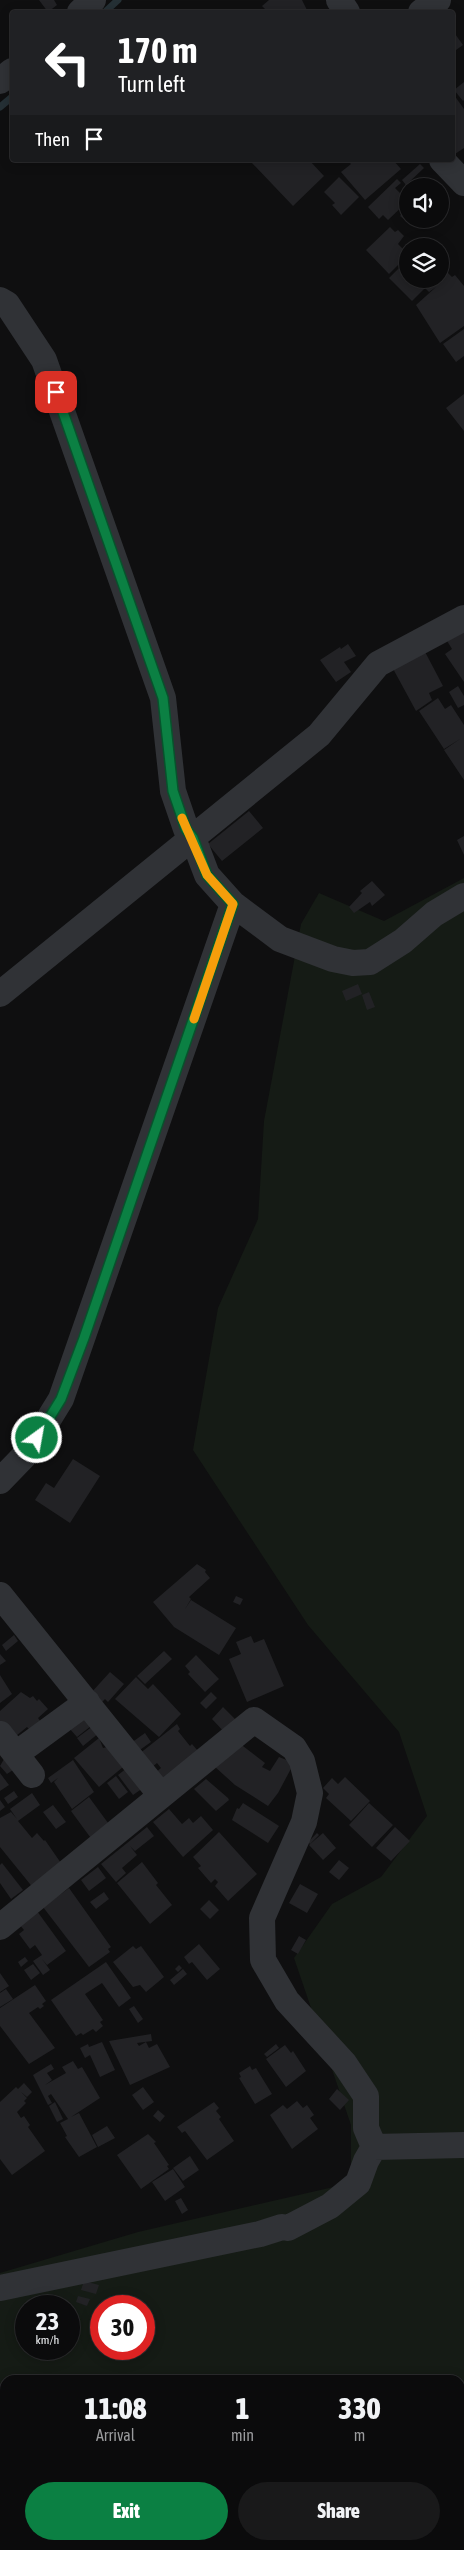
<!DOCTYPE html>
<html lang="en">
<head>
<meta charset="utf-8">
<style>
	:root { --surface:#0b0b0c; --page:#19191a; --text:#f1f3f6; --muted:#9a9b9d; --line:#2b2b2d; --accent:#0b8043 }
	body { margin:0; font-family:"Asap Condensed",sans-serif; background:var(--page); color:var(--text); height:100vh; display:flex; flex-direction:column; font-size:19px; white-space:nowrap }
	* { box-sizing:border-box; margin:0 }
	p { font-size:16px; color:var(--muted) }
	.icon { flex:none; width:28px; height:28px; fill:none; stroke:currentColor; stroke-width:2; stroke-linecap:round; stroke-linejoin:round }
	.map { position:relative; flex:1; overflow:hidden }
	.panel { position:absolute; left:0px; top:2375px; width:465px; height:175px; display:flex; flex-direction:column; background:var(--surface); border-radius:15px 15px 0 0; box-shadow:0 2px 12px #0003,0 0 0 1px var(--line) }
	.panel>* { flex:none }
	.guide { position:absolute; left:10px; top:10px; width:445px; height:152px; border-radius:5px; box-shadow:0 2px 12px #0003,0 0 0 1px var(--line); background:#202124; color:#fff; overflow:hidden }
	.fabs { position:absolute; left:399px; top:178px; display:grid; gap:10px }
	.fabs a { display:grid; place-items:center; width:50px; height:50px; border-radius:50%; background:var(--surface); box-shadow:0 2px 12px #0003,0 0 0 1px var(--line); font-size:25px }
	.speed { position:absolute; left:15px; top:2295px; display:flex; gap:10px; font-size:25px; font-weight:700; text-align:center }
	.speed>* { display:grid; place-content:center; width:65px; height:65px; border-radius:50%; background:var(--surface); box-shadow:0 2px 12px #0003,0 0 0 1px var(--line); line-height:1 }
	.speed small { font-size:12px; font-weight:400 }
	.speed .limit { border:8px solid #d22; background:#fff; color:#111 }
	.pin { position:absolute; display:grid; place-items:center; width:42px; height:42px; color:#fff; margin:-21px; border-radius:10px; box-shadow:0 2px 8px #0006 }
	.me { position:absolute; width:55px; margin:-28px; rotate:32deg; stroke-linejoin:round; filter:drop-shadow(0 0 4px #0008) }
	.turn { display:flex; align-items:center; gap:18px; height:105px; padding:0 25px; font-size:22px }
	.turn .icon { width:65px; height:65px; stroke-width:2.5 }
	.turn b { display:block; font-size:35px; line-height:42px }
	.then { display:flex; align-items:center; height:48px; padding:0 25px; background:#0003; gap:10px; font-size:19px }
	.eta { display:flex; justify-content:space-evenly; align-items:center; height:85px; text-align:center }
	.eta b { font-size:30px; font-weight:800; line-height:35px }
	.primary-button { display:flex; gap:10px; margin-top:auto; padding:10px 25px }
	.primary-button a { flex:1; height:58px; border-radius:30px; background:var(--accent); color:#fff; font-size:20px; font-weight:800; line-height:58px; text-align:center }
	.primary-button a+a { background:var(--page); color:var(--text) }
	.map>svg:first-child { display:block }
	.green { fill:#151b15; fill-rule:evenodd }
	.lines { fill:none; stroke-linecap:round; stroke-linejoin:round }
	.stream { stroke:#253035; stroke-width:7 }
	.building { fill:#222225 }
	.minor { stroke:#303236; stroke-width:26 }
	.route-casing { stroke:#07532c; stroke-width:12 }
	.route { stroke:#0b8043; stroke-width:9 }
	.slow { stroke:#f59e0b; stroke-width:9 }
</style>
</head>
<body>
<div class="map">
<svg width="464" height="2550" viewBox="0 0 464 2550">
	<rect width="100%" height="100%" fill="#0f0f10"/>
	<path class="green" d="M 464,878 L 464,2550 L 0,2550 L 0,2273 L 138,2232 L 351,2183 L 351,2125 L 294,1958 L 332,1904 L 381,1877 L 427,1816 L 399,1732 L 308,1625 L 193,1450 L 218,1308 L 258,1219 L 264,1121 L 301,924 L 319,893 L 384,921 ZM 26,2306 L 69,2306 L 69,2349 L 26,2349 ZM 101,2306 L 144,2306 L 144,2349 L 101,2349 ZM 5,2380 L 460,2380 L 460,2545 L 5,2545 Z"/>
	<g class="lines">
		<path class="stream" d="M 105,12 L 118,0
			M 0,107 L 12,97"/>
	</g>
	<path class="building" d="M 39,0 L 54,0 L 57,5 L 48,12 Z
		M 269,0 L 302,0 L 308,12 L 268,12 L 262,6 Z
		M 452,26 L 456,30 L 453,31 L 463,45 L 456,50 L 452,45 Z
		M 464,82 L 464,100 L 463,101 L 454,90 Z
		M 454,95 L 464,109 L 464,148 L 452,156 Z
		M 254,160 L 309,160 L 324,176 L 293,206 L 252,163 Z
		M 352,160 L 393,160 L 401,169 L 365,200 L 341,172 L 351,164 L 349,162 Z
		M 420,164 L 424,168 L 406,185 L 402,180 Z
		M 339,177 L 359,197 L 341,215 L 332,205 L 335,203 L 324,192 Z
		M 397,179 L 401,183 L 395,188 L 408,201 L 388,220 L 383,215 L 379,219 L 368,207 Z
		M 408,207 L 408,219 L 410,219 L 407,222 L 400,216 Z
		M 390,227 L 395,232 L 398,230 L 404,236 L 398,244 L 408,254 L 408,279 L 440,279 L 440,265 L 452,277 L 455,275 L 464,286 L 464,326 L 440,343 L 416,305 L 436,287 L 429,292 L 425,288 L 412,301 L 389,278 L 402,265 L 400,263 L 389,274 L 366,250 Z
		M 464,329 L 464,356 L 456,362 L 443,344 Z
		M 464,394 L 464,431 L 446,408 Z
		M 464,624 L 464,682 L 445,654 L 452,649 L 444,636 Z
		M 348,644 L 356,656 L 344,662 L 351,672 L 336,682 L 320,660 L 340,647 L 341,649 Z
		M 423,648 L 443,686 L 429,693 L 432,700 L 416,711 L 391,665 Z
		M 458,686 L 464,696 L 464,705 L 458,708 L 449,692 Z
		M 438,698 L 445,709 L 451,705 L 464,725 L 464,780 L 444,750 L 460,739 L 444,749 L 419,711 Z
		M 249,811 L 263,828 L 222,861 L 208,844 Z
		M 464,836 L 464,855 L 457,840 Z
		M 372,881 L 385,895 L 372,906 L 370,902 L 354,913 L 349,907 L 362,893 L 360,891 Z
		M 358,984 L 362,994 L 346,1001 L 342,991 Z
		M 369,992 L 375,1007 L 367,1010 L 362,995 Z
		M 73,1459 L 100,1476 L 70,1523 L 35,1500 L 46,1483 L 54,1488 Z
		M 197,1564 L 206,1570 L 205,1572 L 210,1578 L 189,1597 L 191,1599 L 185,1609 L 191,1600 L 236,1628 L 219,1655 L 174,1627 L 153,1602 Z
		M 236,1596 L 243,1599 L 240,1605 L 233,1602 Z
		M 14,1635 L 18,1641 L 6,1651 L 2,1645 Z
		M 251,1636 L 254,1643 L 264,1639 L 284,1686 L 247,1702 L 229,1659 L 241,1654 L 236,1642 Z
		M 164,1651 L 172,1659 L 145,1684 L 137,1676 Z
		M 0,1654 L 6,1661 L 0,1665 Z
		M 196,1655 L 219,1679 L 205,1692 L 188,1674 L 190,1672 L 185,1666 Z
		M 110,1672 L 124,1684 L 108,1702 L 105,1699 L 100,1704 L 90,1694 Z
		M 0,1675 L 12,1694 L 0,1703 Z
		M 136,1677 L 148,1689 L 153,1684 L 181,1714 L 159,1737 L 115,1699 Z
		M 21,1692 L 30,1698 L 33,1696 L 37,1701 L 39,1699 L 48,1709 L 38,1718 L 41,1722 L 29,1729 L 27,1727 L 16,1736 L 0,1731 L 0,1711 Z
		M 211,1692 L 217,1698 L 206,1709 L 200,1703 Z
		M 223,1707 L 238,1722 L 226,1734 L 212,1719 Z
		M 84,1716 L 91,1726 L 77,1737 L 69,1728 Z
		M 177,1724 L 180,1729 L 178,1731 L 190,1746 L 192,1744 L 198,1751 L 166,1787 L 155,1773 L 161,1768 L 157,1763 L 151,1768 L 139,1754 Z
		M 93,1726 L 99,1733 L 83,1746 L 77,1738 Z
		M 145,1733 L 151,1742 L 137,1752 L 131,1743 Z
		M 99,1738 L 103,1748 L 107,1747 L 123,1767 L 99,1787 L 74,1758 Z
		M 239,1743 L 265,1763 L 262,1767 L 270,1771 L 279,1757 L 294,1763 L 278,1793 L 268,1806 L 235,1785 L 214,1766 Z
		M 4,1759 L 13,1770 L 7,1774 L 0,1766 Z
		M 73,1760 L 94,1792 L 72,1809 L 54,1782 L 58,1778 L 51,1783 L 48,1778 Z
		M 127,1768 L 143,1788 L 133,1795 L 118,1775 Z
		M 0,1773 L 9,1785 L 0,1791 Z
		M 116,1776 L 128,1792 L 119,1799 L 107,1783 Z
		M 345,1777 L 370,1801 L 351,1821 L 326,1798 L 329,1794 L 323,1788 L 332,1778 L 338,1784 Z
		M 206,1779 L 228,1798 L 229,1800 L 216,1811 L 194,1789 Z
		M 14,1791 L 18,1797 L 8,1804 L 4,1798 Z
		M 32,1793 L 40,1805 L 18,1821 L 32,1838 L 37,1833 L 44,1841 L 45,1840 L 63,1866 L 34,1889 L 0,1847 L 0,1818 L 11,1812 L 17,1819 L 10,1809 Z
		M 89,1797 L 111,1827 L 93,1841 L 71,1811 Z
		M 0,1800 L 5,1807 L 0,1811 Z
		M 243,1803 L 279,1826 L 268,1843 L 232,1820 L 237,1808 L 239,1809 Z
		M 369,1803 L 393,1825 L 372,1847 L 349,1825 Z
		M 53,1805 L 66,1822 L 56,1829 L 43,1812 Z
		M 169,1809 L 182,1824 L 189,1818 L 193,1823 L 201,1816 L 213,1830 L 183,1857 L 153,1822 Z
		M 147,1827 L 154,1836 L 135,1851 L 130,1846 L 137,1855 L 122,1868 L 126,1873 L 116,1882 L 101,1864 Z
		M 395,1827 L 410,1841 L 391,1861 L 376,1848 Z
		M 219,1832 L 257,1874 L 228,1901 L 215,1886 L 218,1882 L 215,1879 L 211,1883 L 198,1868 L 201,1866 L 193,1857 Z
		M 317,1833 L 319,1835 L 310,1844 L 308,1842 Z
		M 323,1833 L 336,1848 L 323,1860 L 309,1845 Z
		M 339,1860 L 349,1868 L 339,1880 L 329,1872 Z
		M 142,1862 L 158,1883 L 156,1885 L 172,1905 L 150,1924 L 117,1883 Z
		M 2,1863 L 23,1890 L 11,1899 L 0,1883 L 0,1865 Z
		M 98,1867 L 106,1878 L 89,1891 L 81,1880 Z
		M 300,1884 L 318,1894 L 307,1913 L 289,1903 Z
		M 69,1888 L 111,1947 L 108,1949 L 110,1952 L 89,1967 L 43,1907 Z
		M 104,1892 L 109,1899 L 96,1909 L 90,1902 Z
		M 209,1900 L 219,1910 L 210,1919 L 200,1909 Z
		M 37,1911 L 66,1951 L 47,1965 L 42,1959 L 50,1970 L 43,1975 L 33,1961 L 42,1955 L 35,1945 L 30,1949 L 19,1934 L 24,1930 L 19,1924 Z
		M 299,1936 L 306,1940 L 298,1954 L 291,1950 Z
		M 199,1944 L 220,1969 L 207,1980 L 192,1962 L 189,1964 L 184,1957 Z
		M 133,1946 L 136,1949 L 141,1946 L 164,1977 L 146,1992 L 140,1985 L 133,1987 L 113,1962 Z
		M 25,1957 L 28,1961 L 21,1967 L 18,1962 Z
		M 106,1962 L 131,1998 L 119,2007 L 102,1983 L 85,1994 L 103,2020 L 100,2022 L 103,2026 L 96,2032 L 93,2029 L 83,2035 L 81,2033 L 76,2036 L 51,2000 Z
		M 33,1964 L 40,1973 L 31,1980 L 24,1970 Z
		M 179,1965 L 182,1968 L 178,1972 L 175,1969 Z
		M 183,1969 L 187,1974 L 174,1985 L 170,1980 Z
		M 0,1973 L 9,1986 L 0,1992 Z
		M 35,1985 L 46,2001 L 42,2004 L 44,2006 L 40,2009 L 38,2007 L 29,2013 L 55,2048 L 29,2064 L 0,2026 L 0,2008 Z
		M 6,1989 L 13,1999 L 0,2007 L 0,1993 Z
		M 134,2006 L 143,2019 L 138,2023 L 129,2009 Z
		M 151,2034 L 152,2041 L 137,2043 L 139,2046 L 146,2042 L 149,2048 L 157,2044 L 170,2067 L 130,2085 L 109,2041 Z
		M 102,2042 L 115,2070 L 100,2077 L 90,2055 L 85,2058 L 80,2048 L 88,2044 L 89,2047 Z
		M 276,2044 L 279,2048 L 267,2057 L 264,2054 Z
		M 285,2045 L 291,2053 L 293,2051 L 306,2071 L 286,2087 L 266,2059 Z
		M 73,2061 L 78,2069 L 82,2067 L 100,2098 L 71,2117 L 79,2113 L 97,2147 L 79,2157 L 65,2137 L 67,2136 L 60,2123 L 68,2119 L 51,2094 L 48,2096 L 52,2103 L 48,2105 L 33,2075 L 51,2064 L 54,2069 L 47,2073 L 52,2080 L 45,2085 L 66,2073 L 62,2067 Z
		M 250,2066 L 252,2070 L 256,2068 L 272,2094 L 255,2104 L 239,2078 L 241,2077 L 239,2073 Z
		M 24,2083 L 32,2092 L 27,2097 L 21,2092 L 27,2098 L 24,2101 L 26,2103 L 17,2112 L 21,2118 L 24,2116 L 30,2125 L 28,2127 L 45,2151 L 12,2175 L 0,2159 L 0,2102 L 16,2087 L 18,2089 Z
		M 143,2087 L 154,2102 L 143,2110 L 132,2095 Z
		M 337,2089 L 349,2100 L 340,2110 L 329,2099 Z
		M 297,2101 L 303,2108 L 307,2105 L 314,2115 L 310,2118 L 318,2129 L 292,2149 L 270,2115 L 283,2105 L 287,2109 Z
		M 55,2102 L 63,2119 L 57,2122 L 49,2106 Z
		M 214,2102 L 219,2108 L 216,2111 L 221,2117 L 219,2119 L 234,2141 L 207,2160 L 185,2131 L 182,2133 L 177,2127 Z
		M 158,2110 L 165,2116 L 160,2122 L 153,2116 Z
		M 107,2126 L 115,2138 L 98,2147 L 92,2135 Z
		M 148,2134 L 156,2142 L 154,2143 L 169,2165 L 167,2166 L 169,2169 L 141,2189 L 117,2155 Z
		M 190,2156 L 199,2170 L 183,2181 L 173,2168 Z
		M 173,2169 L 185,2187 L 165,2201 L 152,2182 Z
		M 181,2198 L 188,2210 L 182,2214 L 175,2201 Z
		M 84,2281 L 99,2285 L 96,2294 L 81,2290 Z
		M 78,2296 L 90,2299 L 87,2306 L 76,2302 Z"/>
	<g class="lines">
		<path class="minor" d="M 339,0 L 347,12
			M 80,12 L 93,0
			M 421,12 L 438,0
			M 0,81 L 12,71
			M 442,160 L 464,183
			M 0,300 L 7,304 L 44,360 L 163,698 L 173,791 L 186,829 L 193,838 L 207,875 L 233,904 L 280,939 L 333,959 L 353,963 L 370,962 L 403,941 L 434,914 L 464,896
			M 0,994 L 319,735 L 378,664 L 464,618
			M 0,1481 L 29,1451 L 61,1399 L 233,904
			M 0,1595 L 160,1794
			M 0,1734 L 32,1775
			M 16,1754 L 87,1702
			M 0,1927 L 254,1720 L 294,1748 L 302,1761 L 310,1793 L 304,1822 L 262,1918 L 263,1960 L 287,2001 L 344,2063 L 366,2096 L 366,2128 L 374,2147
			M 374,2147 L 464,2145
			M 0,2288 L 260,2234 L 282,2227 L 288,2228 L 330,2206 L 358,2183 L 366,2161 L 374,2147"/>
	</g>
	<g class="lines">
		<g class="route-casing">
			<path id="route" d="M 37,1438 L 61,1399 L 84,1338 L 233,904 L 207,875 L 193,838 L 186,829 L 173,791 L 163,698 L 56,392"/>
		</g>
		<use href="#route" class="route"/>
		<path class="slow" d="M 182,818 L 207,875 L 233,904 L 194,1019"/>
	</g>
</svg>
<div class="fabs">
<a><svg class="icon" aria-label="sound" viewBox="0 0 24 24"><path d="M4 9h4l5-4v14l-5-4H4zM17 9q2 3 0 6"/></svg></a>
<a><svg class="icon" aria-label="layers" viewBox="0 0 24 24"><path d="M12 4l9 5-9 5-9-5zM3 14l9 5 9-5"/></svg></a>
</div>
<div class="speed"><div>23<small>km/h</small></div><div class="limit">30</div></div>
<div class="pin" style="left:56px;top:392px;background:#d93025"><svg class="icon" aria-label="arrive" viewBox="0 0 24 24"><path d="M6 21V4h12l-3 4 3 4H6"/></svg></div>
<svg class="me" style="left:37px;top:1438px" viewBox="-20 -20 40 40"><circle r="17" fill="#0b8043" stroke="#fff" stroke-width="3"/><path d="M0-11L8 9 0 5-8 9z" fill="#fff"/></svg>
<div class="guide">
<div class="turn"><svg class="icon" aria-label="left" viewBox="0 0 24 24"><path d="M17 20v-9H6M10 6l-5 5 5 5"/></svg><div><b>170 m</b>Turn left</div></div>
<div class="then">Then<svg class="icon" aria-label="arrive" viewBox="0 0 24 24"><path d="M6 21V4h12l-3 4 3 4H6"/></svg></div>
</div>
<section class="panel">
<div class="eta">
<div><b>11:08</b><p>Arrival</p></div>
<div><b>1</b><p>min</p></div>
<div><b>330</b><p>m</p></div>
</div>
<div class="primary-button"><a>Exit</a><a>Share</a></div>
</section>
</div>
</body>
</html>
